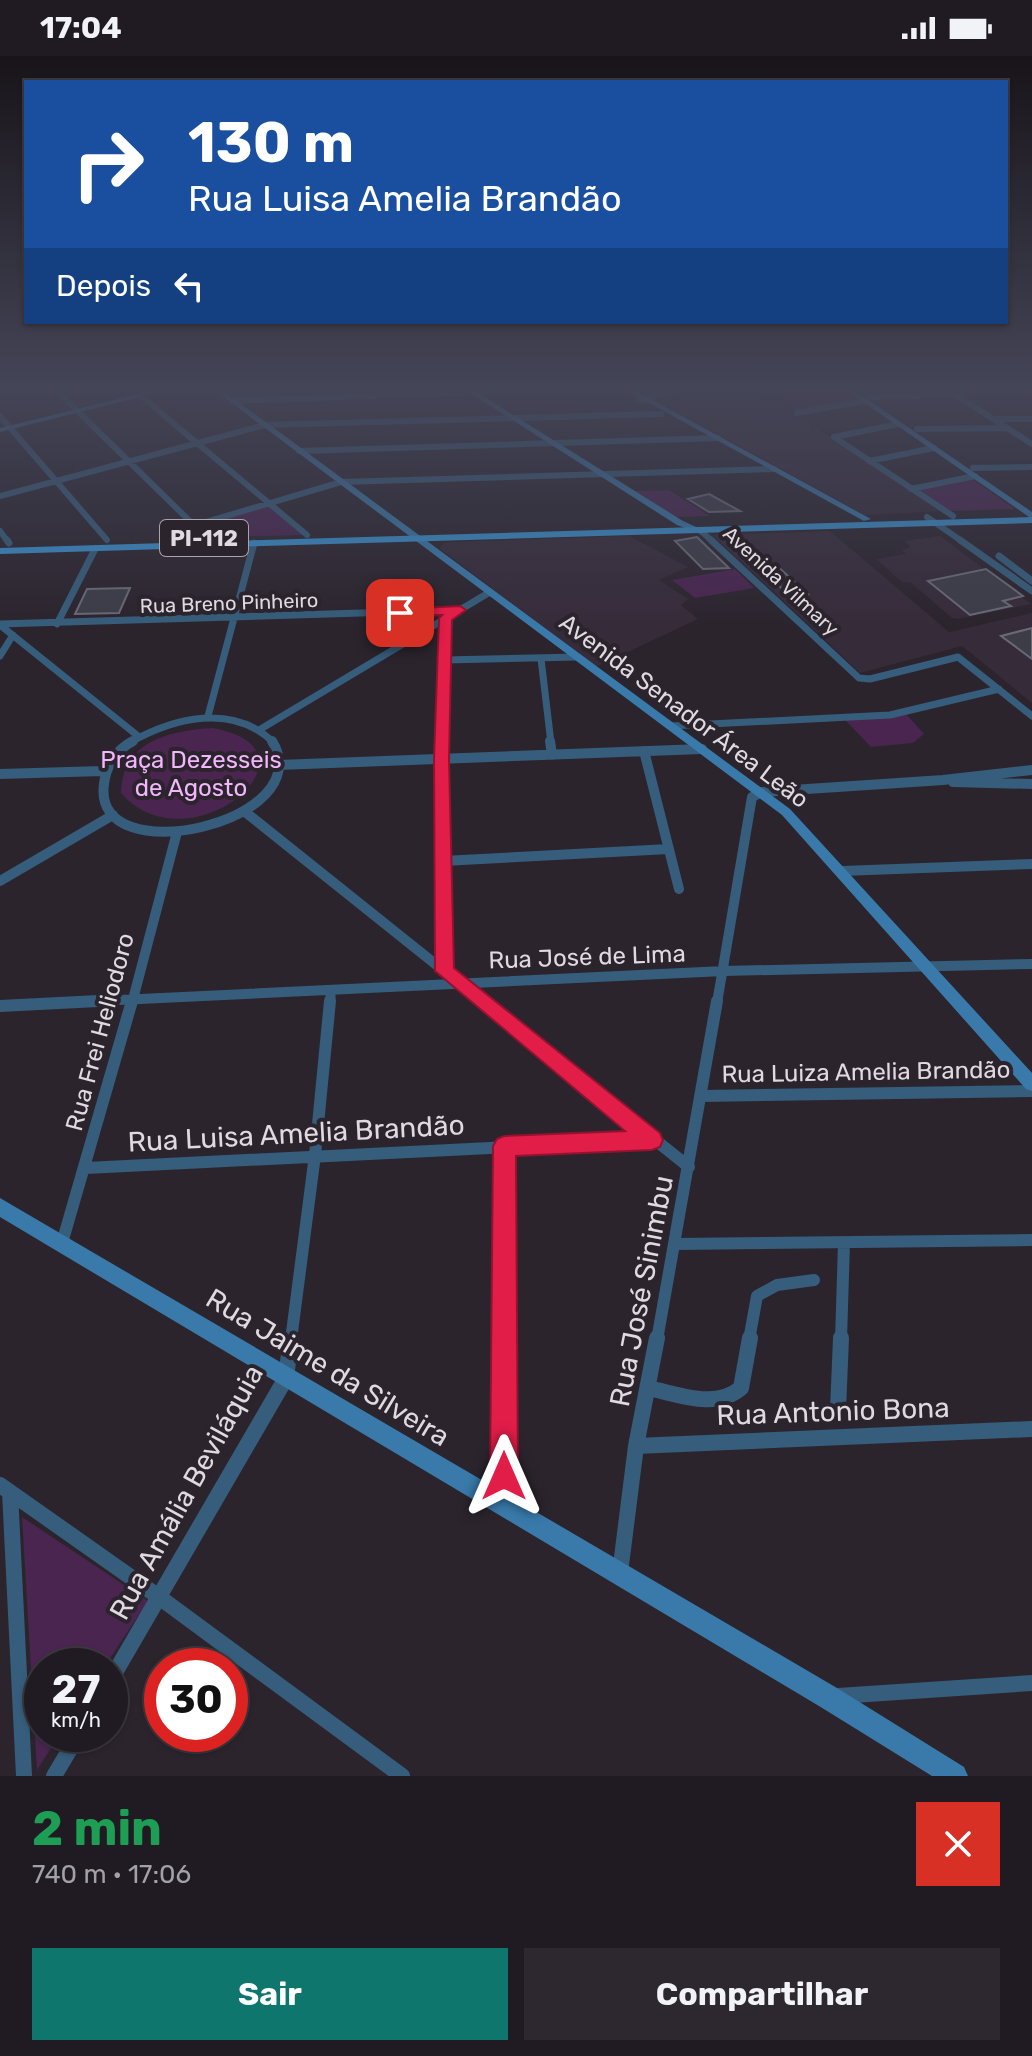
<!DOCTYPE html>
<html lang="pt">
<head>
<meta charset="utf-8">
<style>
	:root { --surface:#201b22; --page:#2d282f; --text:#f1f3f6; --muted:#a2a1a5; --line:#3d3940; --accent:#0f766e }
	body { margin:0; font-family:Rubik,sans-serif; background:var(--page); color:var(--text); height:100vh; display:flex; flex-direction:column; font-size:30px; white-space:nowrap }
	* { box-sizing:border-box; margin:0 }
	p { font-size:26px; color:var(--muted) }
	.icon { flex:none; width:44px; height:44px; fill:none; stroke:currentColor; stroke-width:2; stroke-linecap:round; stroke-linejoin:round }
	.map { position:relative; height:1720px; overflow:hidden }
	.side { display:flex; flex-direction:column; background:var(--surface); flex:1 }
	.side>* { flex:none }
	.banner { position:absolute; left:24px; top:24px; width:984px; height:244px; border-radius:0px; box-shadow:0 2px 6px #0004,0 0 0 2px var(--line); background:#1a4fa0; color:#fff; overflow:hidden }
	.speed { position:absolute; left:24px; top:1592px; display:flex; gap:16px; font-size:40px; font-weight:700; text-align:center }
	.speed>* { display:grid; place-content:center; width:104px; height:104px; border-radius:50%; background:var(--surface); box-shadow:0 2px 6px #0004,0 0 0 2px var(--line); line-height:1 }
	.speed small { font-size:20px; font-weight:400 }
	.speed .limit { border:12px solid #d22; background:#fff; color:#111 }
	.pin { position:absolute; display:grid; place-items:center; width:68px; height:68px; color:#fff; margin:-34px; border-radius:16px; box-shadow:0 4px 12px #0006 }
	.me { position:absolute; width:88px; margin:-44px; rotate:0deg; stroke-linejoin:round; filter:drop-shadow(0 0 6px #0008) }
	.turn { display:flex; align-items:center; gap:28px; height:168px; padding:0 32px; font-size:36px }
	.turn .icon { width:104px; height:104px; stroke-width:2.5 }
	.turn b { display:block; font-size:56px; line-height:68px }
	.then { display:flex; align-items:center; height:76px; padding:0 32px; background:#0003; gap:16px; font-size:30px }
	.round { display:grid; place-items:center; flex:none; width:84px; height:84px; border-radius:0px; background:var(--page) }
	.head { display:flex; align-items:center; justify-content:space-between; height:136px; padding:0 32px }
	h1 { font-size:48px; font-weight:700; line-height:60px; color:#1e9e55 }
	.button { display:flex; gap:16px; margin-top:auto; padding:16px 32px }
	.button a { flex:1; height:92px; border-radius:0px; background:var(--accent); color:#fff; font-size:32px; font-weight:700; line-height:92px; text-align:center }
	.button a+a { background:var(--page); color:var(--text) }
	.status { display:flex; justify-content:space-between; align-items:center; height:56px; padding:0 40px; background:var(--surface); direction:ltr }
	.status svg { height:22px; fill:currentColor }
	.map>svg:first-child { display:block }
	.built { fill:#362b39 }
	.green { fill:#49254f }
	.building { fill:#3d3d48; stroke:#6a6a76; stroke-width:2 }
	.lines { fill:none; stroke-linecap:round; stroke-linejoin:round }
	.street-far4 { stroke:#365d7b; stroke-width:6 }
	.street-far3 { stroke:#365d7b; stroke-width:7 }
	.street-far2 { stroke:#365d7b; stroke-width:10 }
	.street-far1 { stroke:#365d7b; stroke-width:12 }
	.street { stroke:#365d7b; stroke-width:16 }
	.secondary { fill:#397aaa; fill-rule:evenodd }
	.primary { fill:#3891ce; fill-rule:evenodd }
	.route { fill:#e11d48; stroke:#92132f; stroke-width:2 }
	.labels { text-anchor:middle; stroke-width:8; stroke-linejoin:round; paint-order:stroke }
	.far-street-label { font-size:20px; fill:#dfdae0; stroke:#2b242d }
	.shield { fill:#2b242d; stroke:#a9a3aa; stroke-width:2 }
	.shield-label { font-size:22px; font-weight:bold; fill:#dfdae0 }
	.street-label { font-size:24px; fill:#dfdae0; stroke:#2b242d }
	.park-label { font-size:24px; fill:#f2b6fd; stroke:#2b242d }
	.near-street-label { font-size:28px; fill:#dfdae0; stroke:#2b242d }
</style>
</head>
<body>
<div class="status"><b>17:04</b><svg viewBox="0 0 49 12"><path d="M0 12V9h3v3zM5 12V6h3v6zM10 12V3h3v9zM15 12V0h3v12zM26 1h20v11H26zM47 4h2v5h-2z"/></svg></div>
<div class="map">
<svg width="1032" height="1720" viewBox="0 0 1032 1720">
	<rect width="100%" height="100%" fill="#2b242d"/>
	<path class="built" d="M 700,330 L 753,330 L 941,455 L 865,459 L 654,343 Z
		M 830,475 L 949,576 L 1032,557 L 1032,647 L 962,590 L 860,617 L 713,479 Z
		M 629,480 L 688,511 L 659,524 L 688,543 L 681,549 L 698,563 L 596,611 L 439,492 L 444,487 L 451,486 Z
		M 940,480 L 1031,548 L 958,563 L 952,562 L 910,526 L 902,526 L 876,503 L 906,498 L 902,494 L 911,491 L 904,485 Z"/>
	<path class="green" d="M 831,330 L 856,346 L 797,355 L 774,338 Z
		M 972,423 L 1015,453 L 950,455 L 916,433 Z
		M 669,434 L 710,460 L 676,461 L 635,435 Z
		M 270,447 L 307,479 L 214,481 L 201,469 Z
		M 735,513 L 754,532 L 695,542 L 672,524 Z
		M 907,659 L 924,678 L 913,687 L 871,691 L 845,664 Z
		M 212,672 C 334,693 189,815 121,737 C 122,685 169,675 212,672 Z
		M 22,1461 L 148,1545 L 105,1610 L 42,1610 L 42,1678 L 60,1678 L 37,1714 Z"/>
	<path class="building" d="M 709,438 L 740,455 L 709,456 L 688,443 Z
		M 697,481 L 729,512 L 703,513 L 675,485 Z
		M 777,510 L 808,538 L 792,542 L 761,513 Z
		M 986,513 L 1023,540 L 1003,545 L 1011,550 L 970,559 L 928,525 Z
		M 130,532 L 119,557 L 75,558 L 87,533 Z
		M 1032,572 L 1032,603 L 1001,580 Z"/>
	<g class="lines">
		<path class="street-far4" d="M 52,330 L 207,482
			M 129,330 L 307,479
			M 942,330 L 1032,388
			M 769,336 L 803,330
			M 954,336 L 1032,335
			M 870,341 L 954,339
			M 232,345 L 611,331
			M 638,345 L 691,330
			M 797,357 L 865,345
			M 0,360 L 107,484
			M 994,363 L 1032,363
			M 917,373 L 1007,372
			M 834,381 L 953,460
			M 834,381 L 898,368
			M 299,395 L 718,382
			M 869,405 L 934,392
			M 973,412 L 1032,411
			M 911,433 L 975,420
			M 0,440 L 265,369 L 661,358
			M 927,461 L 963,486
			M 196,469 L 341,426 L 774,413
			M 0,475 L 8,486
			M 701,475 L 713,486"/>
		<path class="street-far3" d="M 7,484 L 9,487
			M 711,484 L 859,622 L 870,623 L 958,601 L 1032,660
			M 960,484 L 1032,535
			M 999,500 L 1032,525
			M 0,568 L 460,554
			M 57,568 L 95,493
			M 0,569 L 138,680
			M 0,600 L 13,579
			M 541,603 L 551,687
			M 445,604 L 578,601
			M 208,660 L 254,487
			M 671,670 L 890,659 L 999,633
			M 259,674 L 490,536
			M 129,687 C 173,662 233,646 274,687
			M 442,687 L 446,562"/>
		<path class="street-far2" d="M 133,685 C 116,694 106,710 104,728 C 91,819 322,766 272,685
			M 442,685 L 444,915
			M 550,685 L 552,699
			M 644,695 L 679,833
			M 278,709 L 702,693
			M 0,718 L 103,715
			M 953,726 L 1032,728
			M 244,755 L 484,947
			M 443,805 L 669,793
			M 842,815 L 1032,808
			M 0,825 L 113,759
			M 56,947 L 724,915 L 1032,908
			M 132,947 L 177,776
			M 330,947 L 331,935
			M 717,947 L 752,741 L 762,736 L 943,724 L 1032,714"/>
		<path class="street-far1" d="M 482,945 L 689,1111
			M 0,950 L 98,945
			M 702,1040 L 1032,1035
			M 86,1112 L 652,1084
			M 62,1187 L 132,945
			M 676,1188 L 1032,1184
			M 291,1284 L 315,1099 L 330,945
			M 503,1284 L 504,1090
			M 657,1284 L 717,945
			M 749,1284 L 757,1240 L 777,1229 L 814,1224
			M 841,1284 L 844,1187"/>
		<path class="street" d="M 648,1332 C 678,1338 715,1354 741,1332 L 750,1282
			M 838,1354 L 841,1282
			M 636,1390 L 1032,1373
			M 0,1429 L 159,1541 L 402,1720
			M 10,1436 L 24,1720
			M 503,1448 L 503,1282
			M 620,1517 L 636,1390 L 657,1282
			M 110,1625 L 286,1322 L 291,1282
			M 838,1640 L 1032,1627
			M 54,1720 L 79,1678"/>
		<path class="secondary" d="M 171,330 L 184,330 L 0,376 L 0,372 Z
			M 209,330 L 217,330 L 790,753 L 1032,1017 L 1032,1035 L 1026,1033 L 782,759 Z
			M 459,330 L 467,330 L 683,465 L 705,475 L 701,478 L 677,469 Z
			M 618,330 L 627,330 L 871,463 L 864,465 Z
			M 840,330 L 848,330 L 1032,456 L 1032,463 Z
			M 0,1142 L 837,1632 L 964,1711 L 968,1720 L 932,1720 L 819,1650 L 0,1161 Z"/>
		<path class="primary" d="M 1032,461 L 1032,467 L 0,498 L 0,492 Z"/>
	</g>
	<linearGradient id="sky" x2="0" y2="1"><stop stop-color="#181419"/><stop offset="0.58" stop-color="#444557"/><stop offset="1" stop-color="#444557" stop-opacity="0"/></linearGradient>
	<rect width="1032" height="571" fill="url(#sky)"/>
	<path class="route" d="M 460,550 L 466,554 L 452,564 L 449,703 L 454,912 L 660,1077 L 663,1084 L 660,1091 L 652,1094 L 516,1100 L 518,1420 L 513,1430 L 504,1434 L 494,1430 L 490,1420 L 493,1090 L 497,1083 L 504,1080 L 625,1075 L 435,915 L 434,703 L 439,562 L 442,559 L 400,560 L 393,557 L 400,553 Z"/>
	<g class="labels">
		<g class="far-street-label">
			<text transform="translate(781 525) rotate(43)" y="7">Avenida Vilmary</text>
			<text transform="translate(229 547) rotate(-2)" y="7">Rua Breno Pinheiro</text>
		</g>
		<rect class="shield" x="160" y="464" width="88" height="36" rx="6"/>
		<g class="shield-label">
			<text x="204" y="490">PI-112</text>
		</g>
		<g class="street-label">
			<text transform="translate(684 655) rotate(37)" y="8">Avenida Senador Área Leão</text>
			<text transform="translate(587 901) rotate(-2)" y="8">Rua José de Lima</text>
			<text transform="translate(100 976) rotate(-75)" y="8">Rua Frei Heliodoro</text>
			<text transform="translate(866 1016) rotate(-1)" y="8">Rua Luiza Amelia Brandão</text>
		</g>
		<g class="park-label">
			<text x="191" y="712">Praça Dezesseis<tspan x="191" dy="28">de Agosto</tspan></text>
		</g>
		<g class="near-street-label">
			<text transform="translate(296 1077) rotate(-3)" y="10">Rua Luisa Amelia Brandão</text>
			<text transform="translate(641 1235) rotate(-79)" y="10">Rua José Sinimbu</text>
			<text transform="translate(328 1311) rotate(31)" y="10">Rua Jaime da Silveira</text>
			<text transform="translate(833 1355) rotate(-2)" y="10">Rua Antonio Bona</text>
			<text transform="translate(186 1436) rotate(-61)" y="10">Rua Amália Beviláquia</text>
		</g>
	</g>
</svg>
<div class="speed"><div>27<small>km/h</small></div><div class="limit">30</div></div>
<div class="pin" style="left:400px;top:557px;background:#d93025"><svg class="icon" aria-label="arrive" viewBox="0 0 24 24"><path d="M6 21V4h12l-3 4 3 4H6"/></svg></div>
<svg class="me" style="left:504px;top:1420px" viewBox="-20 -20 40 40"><path d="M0-17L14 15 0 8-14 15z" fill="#e11d48" stroke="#fff" stroke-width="4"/></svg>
<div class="banner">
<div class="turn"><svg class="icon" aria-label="right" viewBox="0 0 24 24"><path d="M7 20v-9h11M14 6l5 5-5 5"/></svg><div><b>130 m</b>Rua Luisa Amelia Brandão</div></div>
<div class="then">Depois<svg class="icon" aria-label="left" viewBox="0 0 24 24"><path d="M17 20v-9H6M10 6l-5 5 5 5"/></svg></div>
</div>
</div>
<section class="side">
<div class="head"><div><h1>2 min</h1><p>740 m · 17:06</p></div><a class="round" style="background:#d93025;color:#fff"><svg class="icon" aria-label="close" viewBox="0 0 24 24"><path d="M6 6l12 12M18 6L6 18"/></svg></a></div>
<div class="button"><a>Sair</a><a>Compartilhar</a></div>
</section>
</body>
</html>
